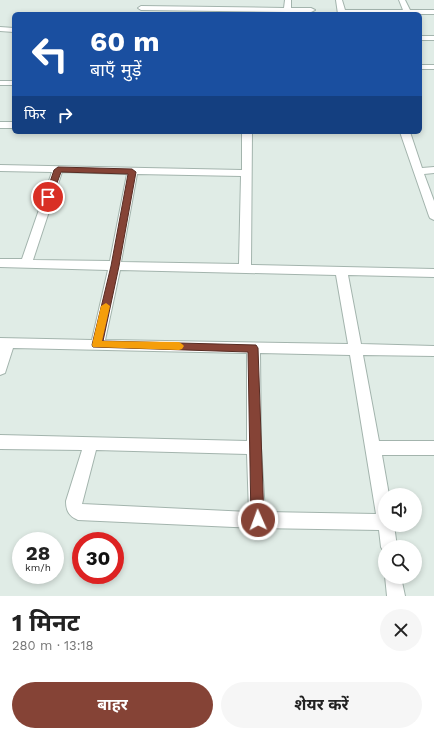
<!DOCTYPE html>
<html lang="hi">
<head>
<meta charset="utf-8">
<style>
	:root { --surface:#fff; --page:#f6f6f6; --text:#222; --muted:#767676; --accent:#854336 }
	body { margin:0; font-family:"Work Sans","Noto Sans Devanagari",sans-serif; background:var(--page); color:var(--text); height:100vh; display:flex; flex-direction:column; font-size:15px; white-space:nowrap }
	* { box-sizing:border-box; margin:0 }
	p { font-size:13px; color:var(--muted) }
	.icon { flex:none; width:22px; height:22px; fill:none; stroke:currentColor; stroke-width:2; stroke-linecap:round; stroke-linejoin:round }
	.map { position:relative; height:596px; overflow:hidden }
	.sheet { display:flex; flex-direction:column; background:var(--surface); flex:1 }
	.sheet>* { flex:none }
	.hud { position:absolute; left:12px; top:12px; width:410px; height:122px; border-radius:6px; box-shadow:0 2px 6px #0003; background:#1a4fa0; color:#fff; overflow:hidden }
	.controls { position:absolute; left:378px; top:488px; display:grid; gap:8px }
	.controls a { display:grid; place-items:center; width:44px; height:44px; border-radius:50%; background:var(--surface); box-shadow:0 2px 6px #0003; font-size:20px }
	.speed { position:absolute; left:12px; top:532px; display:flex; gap:8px; font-size:20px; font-weight:700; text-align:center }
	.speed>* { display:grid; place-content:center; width:52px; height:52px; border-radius:50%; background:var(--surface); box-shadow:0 2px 6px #0003; line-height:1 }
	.speed small { font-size:10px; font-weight:400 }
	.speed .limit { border:6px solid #d22; background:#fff; color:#111 }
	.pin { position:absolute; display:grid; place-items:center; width:34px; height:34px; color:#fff; margin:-17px; border:2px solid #fff; border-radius:50%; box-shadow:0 1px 4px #0007 }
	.me { position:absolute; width:44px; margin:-22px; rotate:358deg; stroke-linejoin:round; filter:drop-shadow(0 0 3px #0008) }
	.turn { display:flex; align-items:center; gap:14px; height:84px; padding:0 12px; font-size:18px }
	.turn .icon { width:52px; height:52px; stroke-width:2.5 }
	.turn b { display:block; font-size:28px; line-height:34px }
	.then { display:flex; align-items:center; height:38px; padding:0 12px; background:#0003; gap:8px; font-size:15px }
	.round { display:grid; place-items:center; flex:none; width:42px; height:42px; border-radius:21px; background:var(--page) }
	.overview { display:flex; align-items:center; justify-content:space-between; height:68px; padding:0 12px }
	h1 { font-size:24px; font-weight:700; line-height:30px }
	.cta { display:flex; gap:8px; margin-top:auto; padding:8px 12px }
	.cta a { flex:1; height:46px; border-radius:24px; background:var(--accent); color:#fff; font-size:16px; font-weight:700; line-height:46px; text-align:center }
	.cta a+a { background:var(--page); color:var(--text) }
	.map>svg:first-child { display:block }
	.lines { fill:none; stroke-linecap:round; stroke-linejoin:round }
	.minor-casing { stroke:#a3b4ad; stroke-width:2 }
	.minor { fill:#fff; fill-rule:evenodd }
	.route { fill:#854336; stroke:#562c23 }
	.slow { fill:#f59e0b }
</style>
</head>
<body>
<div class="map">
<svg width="434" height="596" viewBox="0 0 434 596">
	<rect width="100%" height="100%" fill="#e0ece6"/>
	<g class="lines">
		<g class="minor-casing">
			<path id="minor" d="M 285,0 L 291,0 L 291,8 L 311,8 L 315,10 L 311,12 L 287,12 L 141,10 L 138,8 L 141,6 L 284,8 Z
				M 336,0 L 342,0 L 345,10 L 403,10 L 399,0 L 405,0 L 410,10 L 434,10 L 434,14 L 338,14 Z
				M 0,27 L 14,28 L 14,32 L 0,31 Z
				M 420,36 L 434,36 L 434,40 L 420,40 Z
				M 420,65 L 434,65 L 434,69 L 420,69 Z
				M 0,81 L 14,81 L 14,85 L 0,85 Z
				M 0,122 L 14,122 L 14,128 L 0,128 Z
				M 242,132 L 252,132 L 251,265 L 434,269 L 434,277 L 348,275 L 361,344 L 434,346 L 434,356 L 363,355 L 379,441 L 434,441 L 434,455 L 382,455 L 389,495 L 385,495 L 385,525 L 394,525 L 397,547 L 385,547 L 385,554 L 381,547 L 379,530 L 257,528 L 78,520 C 69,516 66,511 66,501 L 82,450 L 0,449 L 0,435 L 247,441 L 247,353 L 13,348 L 5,373 L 0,375 L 0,338 L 92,340 L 108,270 L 0,267 L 0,259 L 22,259 L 52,172 L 0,171 L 0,165 L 242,170 ZM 62,172 L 127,174 L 110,261 L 33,260 ZM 137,174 L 241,176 L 239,264 L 121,262 ZM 120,270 L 336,275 L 348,344 L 105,340 ZM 260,353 L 350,355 L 376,514 L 265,512 L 261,448 ZM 96,450 L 247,454 L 249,512 L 82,504 Z
				M 400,132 L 410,132 L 422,168 L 434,167 L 434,173 L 424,174 L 434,201 L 434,220 L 430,218 L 429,216 Z
				M 385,576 L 401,577 L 405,596 L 387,596 Z"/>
		</g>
		<use href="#minor" class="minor"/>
	</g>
	<path class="route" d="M 58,167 L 132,169 L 136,172 L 119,266 L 103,341 L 256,345 L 258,348 L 264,520 L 262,524 L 258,526 L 253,524 L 251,520 L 248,352 L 93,347 L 92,345 L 111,266 L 128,174 L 61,172 L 52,197 L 48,199 L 46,198 L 45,197 L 54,170 Z"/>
	<path class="slow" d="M 106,303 L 110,306 L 102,341 L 179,342 L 182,344 L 184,346 L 182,349 L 179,350 L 93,347 L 92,345 L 101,306 Z"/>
</svg>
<div class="controls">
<a><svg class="icon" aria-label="sound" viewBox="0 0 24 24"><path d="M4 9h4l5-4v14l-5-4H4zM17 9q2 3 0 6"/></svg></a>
<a><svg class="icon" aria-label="search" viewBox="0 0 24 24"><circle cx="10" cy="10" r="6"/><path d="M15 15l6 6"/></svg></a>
</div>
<div class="speed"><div>28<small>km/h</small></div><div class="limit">30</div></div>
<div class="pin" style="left:48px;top:197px;background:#d93025"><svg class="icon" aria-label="arrive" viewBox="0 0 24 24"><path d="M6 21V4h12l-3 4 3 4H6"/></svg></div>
<svg class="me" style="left:258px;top:520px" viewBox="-20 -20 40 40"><circle r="17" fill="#854336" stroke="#fff" stroke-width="3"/><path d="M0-11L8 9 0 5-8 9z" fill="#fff"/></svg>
<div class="hud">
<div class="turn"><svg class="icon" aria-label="left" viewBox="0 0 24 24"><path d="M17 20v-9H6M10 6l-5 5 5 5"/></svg><div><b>60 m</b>बाएँ मुड़ें</div></div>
<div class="then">फिर<svg class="icon" aria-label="right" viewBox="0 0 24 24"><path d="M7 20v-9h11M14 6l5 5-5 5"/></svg></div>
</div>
</div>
<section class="sheet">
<div class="overview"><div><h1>1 मिनट</h1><p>280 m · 13:18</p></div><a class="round"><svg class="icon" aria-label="close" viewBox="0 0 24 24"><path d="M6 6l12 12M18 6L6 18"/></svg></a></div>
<div class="cta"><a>बाहर</a><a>शेयर करें</a></div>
</section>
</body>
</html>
